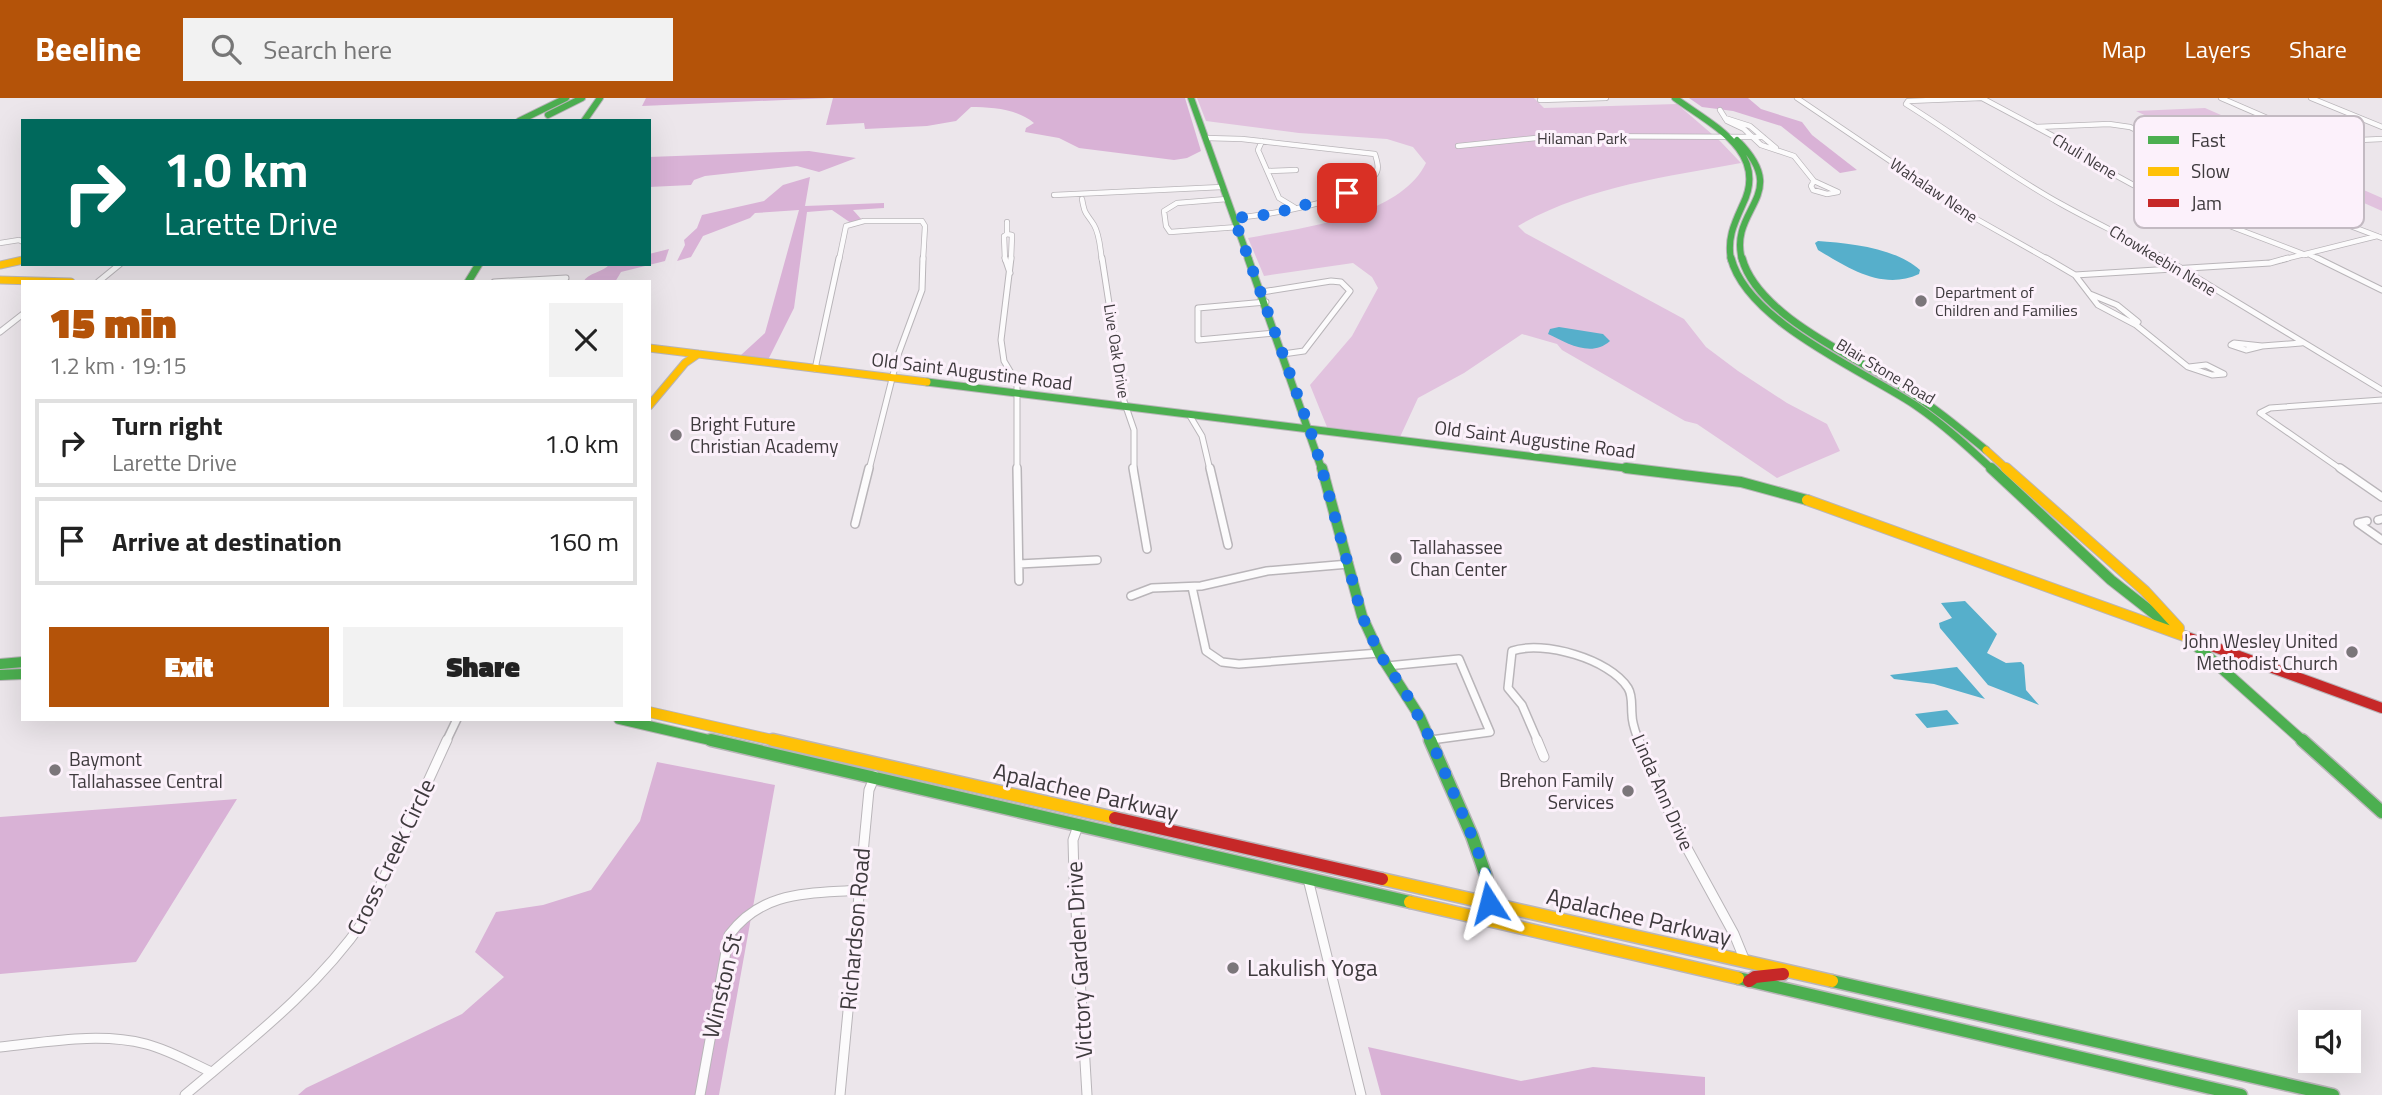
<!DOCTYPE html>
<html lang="en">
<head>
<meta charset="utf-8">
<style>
	:root { --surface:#fff; --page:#f2f2f2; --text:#222; --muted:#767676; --line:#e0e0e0; --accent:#b45309 }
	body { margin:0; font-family:"Titillium Web",sans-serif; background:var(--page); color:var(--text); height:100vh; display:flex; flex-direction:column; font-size:26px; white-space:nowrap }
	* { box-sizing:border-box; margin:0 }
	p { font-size:23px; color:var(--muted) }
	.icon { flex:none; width:38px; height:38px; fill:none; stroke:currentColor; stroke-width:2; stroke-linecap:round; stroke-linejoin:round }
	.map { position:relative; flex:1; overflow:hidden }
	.sheet { position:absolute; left:21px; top:182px; width:630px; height:441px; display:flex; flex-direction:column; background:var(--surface); border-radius:0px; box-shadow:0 7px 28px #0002 }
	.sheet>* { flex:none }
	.hud { position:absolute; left:21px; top:21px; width:630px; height:147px; border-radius:0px; box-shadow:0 7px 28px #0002; background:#00695c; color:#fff; overflow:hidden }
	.tools { position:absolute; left:2298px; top:912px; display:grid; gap:14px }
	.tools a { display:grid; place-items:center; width:63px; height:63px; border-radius:0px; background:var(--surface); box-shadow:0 7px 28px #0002; font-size:35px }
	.pin { position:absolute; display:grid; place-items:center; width:60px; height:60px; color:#fff; margin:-30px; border-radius:14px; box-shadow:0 4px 10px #0006 }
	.me { position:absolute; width:77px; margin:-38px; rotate:351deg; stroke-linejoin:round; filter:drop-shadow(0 0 5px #0008) }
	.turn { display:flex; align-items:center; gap:24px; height:147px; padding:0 28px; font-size:32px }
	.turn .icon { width:91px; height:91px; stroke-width:2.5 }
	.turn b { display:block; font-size:49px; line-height:60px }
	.round { display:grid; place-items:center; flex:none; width:74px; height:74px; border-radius:0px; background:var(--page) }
	.headline { display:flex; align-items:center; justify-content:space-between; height:119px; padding:0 28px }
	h1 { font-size:42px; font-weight:800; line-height:52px; color:var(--accent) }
	.action { display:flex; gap:14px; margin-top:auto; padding:14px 28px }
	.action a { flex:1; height:80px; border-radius:0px; background:var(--accent); color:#fff; font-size:28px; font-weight:800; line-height:80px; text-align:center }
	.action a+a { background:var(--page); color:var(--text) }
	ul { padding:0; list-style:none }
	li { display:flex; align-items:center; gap:21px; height:88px; margin:0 14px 10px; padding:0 14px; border:4px solid var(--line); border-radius:0px }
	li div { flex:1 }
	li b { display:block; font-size:26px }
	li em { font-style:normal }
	header { display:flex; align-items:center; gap:42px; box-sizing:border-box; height:98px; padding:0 35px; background:var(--accent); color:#fff }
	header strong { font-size:33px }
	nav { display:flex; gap:38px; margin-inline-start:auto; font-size:24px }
	.search { width:490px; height:63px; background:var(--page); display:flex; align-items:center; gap:18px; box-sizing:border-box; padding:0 24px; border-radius:0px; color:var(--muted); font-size:26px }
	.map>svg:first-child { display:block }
	.green { fill:#e1c2de }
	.forest { fill:#d9b2d6 }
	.water { fill:#56afcb }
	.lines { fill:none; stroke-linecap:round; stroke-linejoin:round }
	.street-far3-casing { stroke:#b9b5b9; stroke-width:6 }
	.street-far2-casing { stroke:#b9b5b9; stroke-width:7 }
	.street-far1-casing { stroke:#b9b5b9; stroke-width:10 }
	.street-casing { stroke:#b9b5b9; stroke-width:11 }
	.fast-far3-casing { stroke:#b9b5b9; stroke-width:8 }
	.fast-far2-casing { stroke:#b9b5b9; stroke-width:9 }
	.fast-far1-casing { stroke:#b9b5b9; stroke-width:12 }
	.fast-casing { stroke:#b9b5b9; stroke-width:15 }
	.slow-far2-casing { stroke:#b9b5b9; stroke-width:9 }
	.slow-far1-casing { stroke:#b9b5b9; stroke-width:12 }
	.slow-casing { stroke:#b9b5b9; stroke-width:15 }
	.jam-far1-casing { stroke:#b9b5b9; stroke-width:12 }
	.jam-casing { stroke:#b9b5b9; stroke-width:15 }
	.street-far3 { stroke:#fcfbfc; stroke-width:4.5 }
	.street-far2 { stroke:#fcfbfc; stroke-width:5 }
	.street-far1 { stroke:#fcfbfc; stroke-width:7 }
	.street { stroke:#fcfbfc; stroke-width:9 }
	.fast-far3 { stroke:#4caf50; stroke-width:6 }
	.fast-far2 { stroke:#4caf50; stroke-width:7 }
	.fast-far1 { stroke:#4caf50; stroke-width:10 }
	.fast { stroke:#4caf50; stroke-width:12 }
	.slow-far2 { stroke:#ffc107; stroke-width:7 }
	.slow-far1 { stroke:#ffc107; stroke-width:10 }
	.slow { stroke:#ffc107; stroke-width:12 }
	.jam-far1 { stroke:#c62828; stroke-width:10 }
	.jam { stroke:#c62828; stroke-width:12 }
	.route { stroke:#1a73e8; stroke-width:12; stroke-dasharray:0 21.6 }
	.poi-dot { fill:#7b767a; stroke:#fcf1fb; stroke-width:2.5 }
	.labels { text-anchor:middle; stroke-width:6; stroke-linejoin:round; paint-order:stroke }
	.far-street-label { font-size:16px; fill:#3e3a3d; stroke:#fcf1fb }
	.far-poi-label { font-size:16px; fill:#3e3a3d; stroke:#fcf1fb; text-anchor:start }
	.street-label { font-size:19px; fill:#3e3a3d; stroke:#fcf1fb }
	.poi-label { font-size:19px; fill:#3e3a3d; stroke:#fcf1fb; text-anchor:start }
	.near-street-label { font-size:23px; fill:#3e3a3d; stroke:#fcf1fb }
	.near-poi-label { font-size:23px; fill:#3e3a3d; stroke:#fcf1fb; text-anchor:start }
	.key { fill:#fcf1fb; stroke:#c3bac2; stroke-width:2 }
	.key-label { font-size:19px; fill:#3e3a3d }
</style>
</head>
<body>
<header>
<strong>Beeline</strong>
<div class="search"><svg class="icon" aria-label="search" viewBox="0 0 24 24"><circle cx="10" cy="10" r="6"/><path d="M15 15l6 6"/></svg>Search here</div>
<nav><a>Map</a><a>Layers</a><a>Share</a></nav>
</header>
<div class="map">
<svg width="2382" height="997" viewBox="0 0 2382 997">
	<rect width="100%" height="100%" fill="#ece6eb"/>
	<path class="green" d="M 1197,0 L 1534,0 L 1544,10 L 1677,6 L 1720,43 L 1741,65 C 1665,79 1585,89 1518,128 L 1525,135 L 1684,221 L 1706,249 L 1738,273 L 1787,305 L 1827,326 L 1840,353 L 1777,380 L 1697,326 L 1685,323 L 1562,252 L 1557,246 L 1522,236 L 1464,275 L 1418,300 L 1400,339 L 1327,329 L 1310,287 L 1352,238 L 1378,190 L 1372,179 L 1353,165 L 1264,178 L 1248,140 C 1301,130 1400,119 1426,65 L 1413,49 L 1387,41 L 1299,35 L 1206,23 Z
		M 2205,10 L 2253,31 L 2242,33 L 2266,44 L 2207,47 L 2136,13 Z
		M 2261,47 L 2382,100 L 2382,113 L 2236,48 Z"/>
	<path class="forest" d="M 646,0 L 830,0 L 642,8 Z
		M 833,0 L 1185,0 L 1201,53 L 1187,60 L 1174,62 L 1079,50 L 1059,40 L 1025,34 L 1026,30 L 1034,25 C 1017,11 992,9 971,9 L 956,23 L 927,28 L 865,31 L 864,25 L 826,27 Z
		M 1689,0 L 1748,0 L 1761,11 L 1802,24 L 1812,37 L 1857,72 L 1840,75 L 1781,28 L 1733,13 L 1702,9 Z
		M 809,53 L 856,60 L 819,74 L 797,68 L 705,78 L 694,82 L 691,87 L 649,89 L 649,59 Z
		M 810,79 L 805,108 L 884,105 L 884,110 L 853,112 L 862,122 L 851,125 L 832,112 L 807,114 L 794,210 L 768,262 L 747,261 L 741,257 L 765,235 L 799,112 L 755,115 L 750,120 L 703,138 L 691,159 L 677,163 L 685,147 L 684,142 L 697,130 L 702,117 L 764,103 L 783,87 Z
		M 669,151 L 665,163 L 621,174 L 615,184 L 583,184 C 589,174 602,175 610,166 L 649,166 L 649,156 Z
		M 657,664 L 775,687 L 719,997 L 298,997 L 306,990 L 462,916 L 504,879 L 475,854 L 496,814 L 543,807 L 591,792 L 640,723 Z
		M 237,701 L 136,864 L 0,876 L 0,719 Z
		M 1368,949 L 1521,983 L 1593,969 L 1705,979 L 1705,997 L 1381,997 Z"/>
	<path class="water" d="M 1818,143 C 1849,145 1896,150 1920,172 L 1919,176 C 1883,193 1848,170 1818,152 L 1815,145 Z
		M 1559,229 L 1603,236 L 1610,243 C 1591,260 1567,245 1548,236 L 1550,231 Z
		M 1965,503 L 1997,536 L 1987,555 L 2006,565 L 2021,564 L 2024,567 L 2026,592 L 2039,607 L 1988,587 L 1940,530 L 1939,525 L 1952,520 L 1941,505 Z
		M 1957,569 L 1985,601 L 1934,586 L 1894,581 L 1890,577 Z
		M 1947,612 L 1959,626 L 1927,630 L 1915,616 Z"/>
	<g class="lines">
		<g class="street-far3-casing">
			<path id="street-far3" d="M 1797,0 L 1973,119 L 2049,162
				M 1981,0 L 1908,3 L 1906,6 C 1959,39 2008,77 2063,107 C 2097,126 2133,142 2167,162
				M 1982,0 L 2068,46 L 2106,72 L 2159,101 L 2306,157
				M 2221,0 L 2316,41
				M 2311,0 L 2382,29
				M 1540,2 L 1606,0
				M 1720,12 L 1727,23 L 1744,31 L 1761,47 L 1794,58 L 1814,83
				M 1725,20 L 1750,28 L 1776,50
				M 2036,29 L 2109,26 L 2130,29 L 2170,48 L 2188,62 L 2227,81 L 2382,140
				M 1206,40 L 1242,41 L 1375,56 C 1377,63 1380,71 1375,77 C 1355,104 1267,117 1234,120
				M 1262,43 L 1258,52 L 1279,100 L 1294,109
				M 1458,48 L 1555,38 L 1763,39
				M 2173,50 L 2382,41
				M 1268,73 L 1296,72
				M 1814,83 L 1838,94 L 1827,96 L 1813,92 L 1811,88 Z
				M 1054,97 L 1222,89
				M 1082,101 C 1085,118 1086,114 1094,127 C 1100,137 1100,151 1102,162
				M 1227,101 L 1177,105 L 1164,113 L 1166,128 L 1170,134 L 1238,129
				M 1007,136 L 1012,137 L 1011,162
				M 0,145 L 19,142 L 23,144
				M 2310,157 L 2321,162
				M 839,162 L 846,128 L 864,123 L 922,123 L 925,128 L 923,162
				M 1005,162 L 1004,138 L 1007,136 L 1007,124
				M 2281,162 L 2377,138"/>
		</g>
		<g class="street-far2-casing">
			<path id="street-far2" d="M 1005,160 L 1010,175
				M 1011,160 L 1001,242 L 1004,263 L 1017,285 L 1017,372
				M 1102,160 L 1124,303 L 1134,332 L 1134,372
				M 2046,160 L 2075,177 L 2270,165 L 2288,160
				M 2164,160 L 2382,292
				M 2317,160 L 2382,192
				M 2075,177 L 2098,207 L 2136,227 L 2188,269 L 2212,277 L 2224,276 L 2206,267 L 2189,269
				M 98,184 L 120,166
				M 494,184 L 566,180
				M 1262,194 L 1331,183 L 1341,184 L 1350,193 L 1304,253 L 1283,256
				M 2090,196 L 2117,207 L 2138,224 L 2134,225
				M 1266,204 L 1198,210 L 1198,242 L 1276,235
				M 0,234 L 23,216
				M 2234,245 L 2262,248 L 2246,252 L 2231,247 Z
				M 2262,248 L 2301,245
				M 815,271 L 839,160
				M 1190,318 L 1202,338 L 1210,372
				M 869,372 L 898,257 L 922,192 L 923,160
				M 2342,372 L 2260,315 L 2270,310 L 2382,302"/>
		</g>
		<g class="street-far1-casing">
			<path id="street-far1" d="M 1017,370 L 1019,483
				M 1133,370 L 1147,451
				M 1210,370 L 1228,447
				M 2340,370 L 2382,399
				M 2378,422 L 2382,421
				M 2367,423 L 2358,425 L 2382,442
				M 855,426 L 869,370
				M 1019,466 L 1097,462
				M 1192,489 L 1206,553 L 1222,564 L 1239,566 L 1379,555
				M 1131,498 L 1152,490 L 1201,488 L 1267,473 L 1349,466
				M 1387,568 L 1459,561 L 1490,634 L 1431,642
				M 446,644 L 457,621
				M 1538,644 L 1522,607 L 1508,590 L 1512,553 C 1543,542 1610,561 1628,590 C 1633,598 1631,608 1632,617 C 1632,626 1636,635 1639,644"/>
		</g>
		<g class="street-casing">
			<path id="street" d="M 1537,642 L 1544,659
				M 1638,642 L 1677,732 L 1734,836 L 1745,863
				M 1078,728 L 1073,742 L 1074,779 L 1087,997
				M 1308,781 L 1361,997
				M 0,949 C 48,944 99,934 146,946 C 169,952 190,964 211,974
				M 185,997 C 250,942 316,892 365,821 L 447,642
				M 700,997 L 729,837 C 763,792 808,796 859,792
				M 840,997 L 869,692 L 875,678"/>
		</g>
		<g class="fast-far3-casing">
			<path id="fast-far3" d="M 1191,0 L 1249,162
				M 1675,0 C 1710,26 1769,53 1743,106 C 1734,126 1727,140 1731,162
				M 548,17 L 582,0
				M 519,23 L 566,0
				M 584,23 L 600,0
				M 1737,42 C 1793,98 1728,109 1742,162"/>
		</g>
		<g class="fast-far2-casing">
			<path id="fast-far2" d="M 1248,160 L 1322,372
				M 1731,160 C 1747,224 1864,273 1915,307 C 1943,326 1968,349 1993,372
				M 1742,160 C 1757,217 1853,258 1899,287 C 1930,306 1958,329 1986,352
				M 468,184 L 479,166
				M 927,284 L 1641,372"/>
		</g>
		<g class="fast-far1-casing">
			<path id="fast-far1" d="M 1322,370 L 1362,518 L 1379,555 L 1420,619 L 1431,644
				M 1626,370 L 1741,384 L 1807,402
				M 1991,370 L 2111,482 L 2171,529
				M 2192,544 L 2304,644
				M 0,566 L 23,564
				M 0,577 L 23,576
				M 619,621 L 718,644"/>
		</g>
		<g class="fast-casing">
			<path id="fast" d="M 711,642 L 1410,804
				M 1430,642 L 1472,738 L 1486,778 L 1488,822
				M 2302,642 L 2382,714
				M 1738,880 L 2241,997
				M 1832,883 L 2333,997"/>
		</g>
		<g class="slow-far2-casing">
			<path id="slow-far2" d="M 0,167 L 23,162
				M 0,182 L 71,184
				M 649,250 L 927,284
				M 649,308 L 685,265 L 698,256
				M 1986,352 L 2008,372"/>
		</g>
		<g class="slow-far1-casing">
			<path id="slow-far1" d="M 2006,370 L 2145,493 L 2179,530
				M 1807,402 L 2187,539
				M 649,614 L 781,644"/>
		</g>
		<g class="slow-casing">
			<path id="slow" d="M 773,642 L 1115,720
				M 1382,781 L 1832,883
				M 1410,804 L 1738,880"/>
		</g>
		<g class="jam-far1-casing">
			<path id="jam-far1" d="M 2187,539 L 2382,610"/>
		</g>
		<g class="jam-casing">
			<path id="jam" d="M 1115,720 L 1382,781
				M 1749,883 L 1755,879 L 1783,876"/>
		</g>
		<use href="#street-far3" class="street-far3"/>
		<use href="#street-far2" class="street-far2"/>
		<use href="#street-far1" class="street-far1"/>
		<use href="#street" class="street"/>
		<use href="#fast-far3" class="fast-far3"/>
		<use href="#fast-far2" class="fast-far2"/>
		<use href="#fast-far1" class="fast-far1"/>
		<use href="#fast" class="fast"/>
		<use href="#slow-far2" class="slow-far2"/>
		<use href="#slow-far1" class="slow-far1"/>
		<use href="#slow" class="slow"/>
		<use href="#jam-far1" class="jam-far1"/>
		<use href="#jam" class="jam"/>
	</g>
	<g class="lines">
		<path class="route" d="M 1347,95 L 1272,116 L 1234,120 L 1315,346 L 1362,518 L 1379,555 L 1407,597 L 1431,642 L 1477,750 L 1486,778 L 1489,805"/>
	</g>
	<g class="poi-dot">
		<circle cx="1921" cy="203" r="7"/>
		<circle cx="676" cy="337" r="7"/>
		<circle cx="1396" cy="460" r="7"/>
		<circle cx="2352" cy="554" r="7"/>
		<circle cx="55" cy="672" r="7"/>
		<circle cx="1628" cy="693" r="7"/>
		<circle cx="1233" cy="870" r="7"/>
	</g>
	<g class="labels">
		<g class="far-street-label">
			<text x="1582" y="46">Hilaman Park</text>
			<text transform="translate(2085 58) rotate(31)" y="6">Chuli Nene</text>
			<text transform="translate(1934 92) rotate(34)" y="6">Wahalaw Nene</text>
			<text transform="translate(2163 162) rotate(31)" y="6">Chowkeebin Nene</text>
			<text transform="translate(1117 253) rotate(81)" y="6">Live Oak Drive</text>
			<text transform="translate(1886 273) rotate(31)" y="6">Blair Stone Road</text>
		</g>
		<g class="far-poi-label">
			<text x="1935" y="200">Department of<tspan x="1935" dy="18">Children and Families</tspan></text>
		</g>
		<g class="street-label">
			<text transform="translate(972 273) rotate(7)" y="7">Old Saint Augustine Road</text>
			<text transform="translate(1535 341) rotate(7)" y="7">Old Saint Augustine Road</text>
			<text transform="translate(1663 694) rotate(66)" y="7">Linda Ann Drive</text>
		</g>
		<g class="poi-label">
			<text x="690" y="333">Bright Future<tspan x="690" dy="22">Christian Academy</tspan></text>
			<text x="1410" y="456">Tallahassee<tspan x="1410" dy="22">Chan Center</tspan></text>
			<text x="2338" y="550" text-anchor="end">John Wesley United<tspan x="2338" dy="22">Methodist Church</tspan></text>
			<text x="69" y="668">Baymont<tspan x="69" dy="22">Tallahassee Central</tspan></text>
			<text x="1614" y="689" text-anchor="end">Brehon Family<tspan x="1614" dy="22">Services</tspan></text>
		</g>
		<g class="near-street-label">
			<text transform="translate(1086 694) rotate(13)" y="8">Apalachee Parkway</text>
			<text transform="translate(391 759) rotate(-64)" y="8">Cross Creek Circle</text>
			<text transform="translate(1639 819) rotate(13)" y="8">Apalachee Parkway</text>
			<text transform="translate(855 831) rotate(-85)" y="8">Richardson Road</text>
			<text transform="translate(1079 862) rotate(-93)" y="8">Victory Garden Drive</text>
			<text transform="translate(722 888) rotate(-77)" y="8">Winston St</text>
		</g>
		<g class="near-poi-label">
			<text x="1247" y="878">Lakulish Yoga</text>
		</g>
	</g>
	<rect x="2134" y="18" width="230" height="112" rx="10" class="key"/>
	<rect x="2148" y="38" width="31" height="8" fill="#4caf50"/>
	<rect x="2148" y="69" width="31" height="9" fill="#ffc107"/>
	<rect x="2148" y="101" width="31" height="8" fill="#c62828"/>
	<g class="key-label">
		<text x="2191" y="49">Fast</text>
		<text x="2191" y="80">Slow</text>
		<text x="2191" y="112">Jam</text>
	</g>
</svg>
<div class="tools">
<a><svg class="icon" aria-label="sound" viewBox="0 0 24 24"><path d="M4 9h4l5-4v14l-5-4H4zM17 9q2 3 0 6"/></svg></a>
</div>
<div class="pin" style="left:1347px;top:95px;background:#d93025"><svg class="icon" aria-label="arrive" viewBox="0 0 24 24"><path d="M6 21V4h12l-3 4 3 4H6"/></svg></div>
<svg class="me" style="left:1489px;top:805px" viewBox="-20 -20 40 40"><path d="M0-17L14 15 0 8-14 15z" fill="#1a73e8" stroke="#fff" stroke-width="4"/></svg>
<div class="hud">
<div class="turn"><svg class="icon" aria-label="right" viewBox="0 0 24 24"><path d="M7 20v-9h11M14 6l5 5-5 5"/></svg><div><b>1.0 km</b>Larette Drive</div></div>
</div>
<section class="sheet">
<div class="headline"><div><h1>15 min</h1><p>1.2 km · 19:15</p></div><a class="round"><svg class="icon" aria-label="close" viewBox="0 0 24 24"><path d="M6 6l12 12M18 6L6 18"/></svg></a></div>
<ul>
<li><svg class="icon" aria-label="right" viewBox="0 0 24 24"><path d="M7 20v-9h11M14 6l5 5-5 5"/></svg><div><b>Turn right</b><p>Larette Drive</p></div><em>1.0 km</em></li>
<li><svg class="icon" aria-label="arrive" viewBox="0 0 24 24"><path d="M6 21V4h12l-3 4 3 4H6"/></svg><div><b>Arrive at destination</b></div><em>160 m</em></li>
</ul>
<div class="action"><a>Exit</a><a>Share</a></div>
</section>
</div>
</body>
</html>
